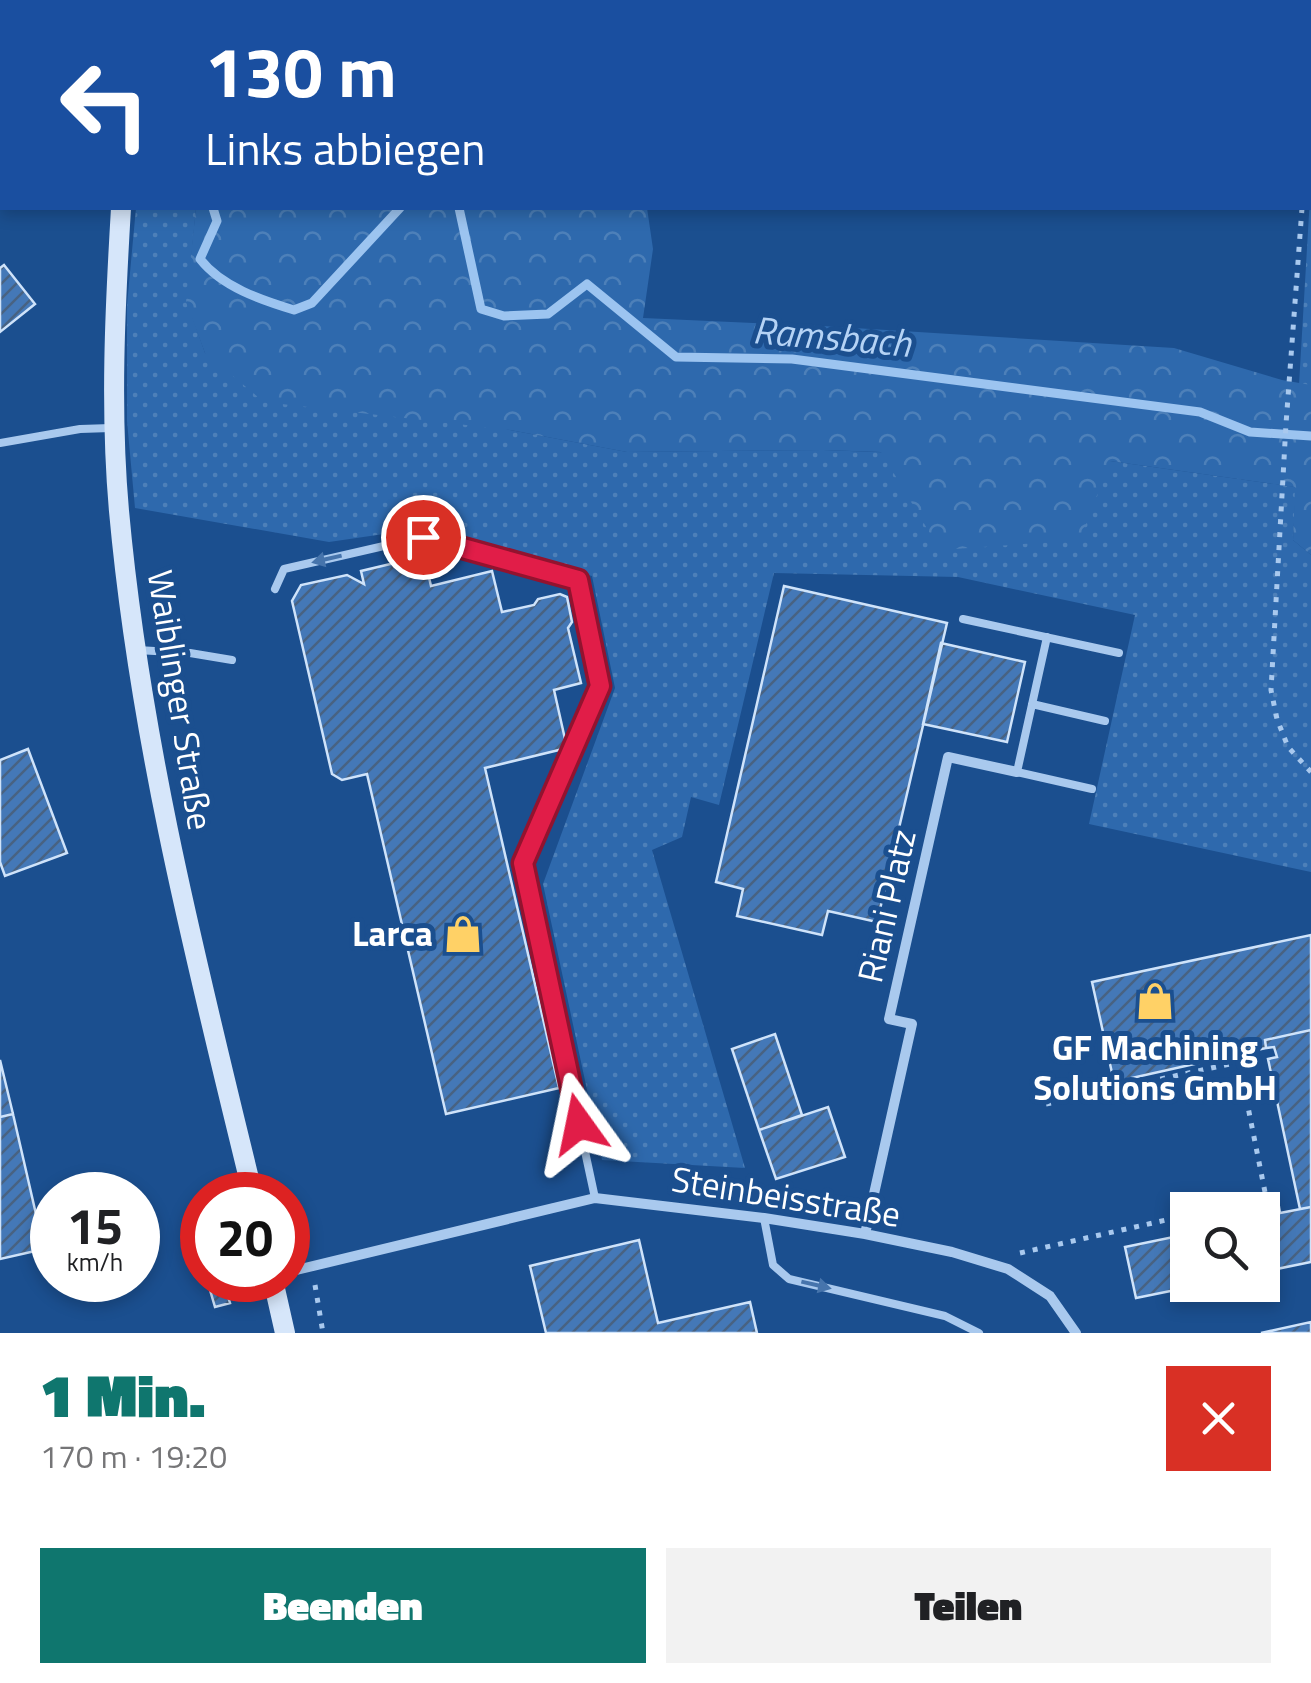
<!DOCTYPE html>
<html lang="de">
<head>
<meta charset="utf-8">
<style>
	:root { --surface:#fff; --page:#f2f2f2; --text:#202124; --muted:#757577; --accent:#0f766e }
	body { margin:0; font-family:"Titillium Web",sans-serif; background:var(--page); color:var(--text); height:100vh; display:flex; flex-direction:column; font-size:38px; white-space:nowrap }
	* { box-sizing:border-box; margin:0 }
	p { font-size:32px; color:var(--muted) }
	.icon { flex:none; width:55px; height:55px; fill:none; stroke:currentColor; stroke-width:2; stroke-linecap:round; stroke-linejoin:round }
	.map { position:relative; height:1333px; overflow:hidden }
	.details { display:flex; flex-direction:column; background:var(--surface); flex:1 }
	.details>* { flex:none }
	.banner { position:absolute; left:0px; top:0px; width:1312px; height:210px; box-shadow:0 5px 15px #0003; background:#1a4fa0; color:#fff; overflow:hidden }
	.fabs { position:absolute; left:1170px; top:1192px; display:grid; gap:20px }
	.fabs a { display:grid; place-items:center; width:110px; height:110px; border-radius:0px; background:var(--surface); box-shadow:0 5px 15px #0003; font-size:50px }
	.speed { position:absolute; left:30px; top:1172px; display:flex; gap:20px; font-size:50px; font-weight:700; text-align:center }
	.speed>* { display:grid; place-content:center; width:130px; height:130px; border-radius:50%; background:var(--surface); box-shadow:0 5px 15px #0003; line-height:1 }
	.speed small { font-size:25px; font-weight:400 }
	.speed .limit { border:15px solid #d22; background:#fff; color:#111 }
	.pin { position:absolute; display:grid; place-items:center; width:85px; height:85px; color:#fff; margin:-42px; border:5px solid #fff; border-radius:50%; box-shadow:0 2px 10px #0007 }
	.me { position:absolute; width:110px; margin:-55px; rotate:348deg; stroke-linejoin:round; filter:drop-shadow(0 0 8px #0008) }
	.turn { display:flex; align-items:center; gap:35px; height:210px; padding:0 40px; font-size:45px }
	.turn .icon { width:130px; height:130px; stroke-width:2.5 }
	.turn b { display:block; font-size:70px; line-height:85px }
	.round { display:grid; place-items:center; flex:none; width:105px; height:105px; border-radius:0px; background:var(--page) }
	.headline { display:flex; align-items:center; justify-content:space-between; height:170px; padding:0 40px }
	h1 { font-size:60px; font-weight:800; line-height:75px; color:var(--accent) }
	.button { display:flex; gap:20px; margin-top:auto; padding:20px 40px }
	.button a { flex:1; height:115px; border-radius:0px; background:var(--accent); color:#fff; font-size:40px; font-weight:800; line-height:115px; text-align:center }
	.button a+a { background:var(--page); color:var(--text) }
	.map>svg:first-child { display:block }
	.grass { fill:url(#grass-dots) }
	.forest { fill:url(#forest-crowns) }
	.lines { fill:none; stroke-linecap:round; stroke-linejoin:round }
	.stream { stroke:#9cc4f0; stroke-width:9 }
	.building { fill:url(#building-hatch); stroke:#cfe3fa; stroke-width:2.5 }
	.path { stroke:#a9c9ee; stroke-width:5; stroke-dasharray:5 8; stroke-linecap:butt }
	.service { stroke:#a9c9ee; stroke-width:8 }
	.minor { stroke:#a9c9ee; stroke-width:10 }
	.secondary { stroke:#d6e6fa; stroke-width:20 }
	.oneway { fill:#4674ac }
	.route-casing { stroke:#92132f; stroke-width:25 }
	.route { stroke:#e11d48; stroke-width:18 }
	.labels { text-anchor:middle; stroke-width:10; stroke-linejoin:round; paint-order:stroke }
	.street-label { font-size:35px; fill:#fff; stroke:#1b4f8f }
	.poi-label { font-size:35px; font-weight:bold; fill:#fff; stroke:#1b4f8f; text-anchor:end }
	.water-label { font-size:38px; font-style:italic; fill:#b5d3f5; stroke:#1b4f8f }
</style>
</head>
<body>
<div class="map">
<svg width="1311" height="1333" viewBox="0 0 1311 1333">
	<defs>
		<pattern id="grass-dots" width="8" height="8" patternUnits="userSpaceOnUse" patternTransform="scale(2.5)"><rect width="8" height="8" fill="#2e69ad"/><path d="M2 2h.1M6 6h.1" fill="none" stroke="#4d80b9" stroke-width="1.8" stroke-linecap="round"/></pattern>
		<pattern id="forest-crowns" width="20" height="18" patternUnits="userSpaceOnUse" patternTransform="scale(2.5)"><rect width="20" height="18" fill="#2e69ad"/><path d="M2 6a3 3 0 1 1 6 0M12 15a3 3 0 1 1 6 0" fill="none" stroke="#4d80b9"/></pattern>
		<pattern id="building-hatch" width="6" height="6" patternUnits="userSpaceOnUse" patternTransform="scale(2.5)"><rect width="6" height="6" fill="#4478b7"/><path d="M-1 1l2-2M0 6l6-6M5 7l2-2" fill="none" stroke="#486282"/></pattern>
	</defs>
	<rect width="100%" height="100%" fill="#1b4f8f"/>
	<path class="grass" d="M 1311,180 L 1311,385 L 1299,385 Z
		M 136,208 L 196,208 L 187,302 L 205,353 L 510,430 L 627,452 L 823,450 L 1110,461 L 1296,487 L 1293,540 L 1311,555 L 1311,872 L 1089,824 L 1135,615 L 958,577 L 774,573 L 719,805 L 691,797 L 682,837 L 652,850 L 745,1168 L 602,1160 L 543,884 L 615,688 L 592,576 L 418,529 L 329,542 L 135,508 L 127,421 L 127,305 Z"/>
	<path class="forest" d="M 196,208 L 647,208 L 653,249 L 643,318 L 822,326 L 1174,348 L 1282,380 L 1311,385 L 1311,555 L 1293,540 L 1295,487 L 1110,461 L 1080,540 L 940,550 L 881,452 L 823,450 L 627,452 L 510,430 L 264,402 L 205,353 L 186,302 Z"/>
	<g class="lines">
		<path class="stream" d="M 236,2 L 237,0
			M 213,208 L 217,221 L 200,259 C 222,287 261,300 294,310 L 312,303 L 400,208
			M 459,208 L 481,309 L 504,316 L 548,314 L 587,284 L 676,357 L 792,359 L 1200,412 L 1250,432 L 1311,436"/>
	</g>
	<path class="building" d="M 2,57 L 2,203 L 0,205 L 0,59 Z
		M 4,265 L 35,304 L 0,332 L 0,268 Z
		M 424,556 L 431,586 L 492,571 L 502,612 L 534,605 L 538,599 L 560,594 L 567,597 L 572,622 L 568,628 L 581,683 L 554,690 L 567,748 L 485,768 L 559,1088 L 446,1114 L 367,774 L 342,780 L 332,774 L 292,601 L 301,585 L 347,575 L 364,584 L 361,571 Z
		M 784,586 L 947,623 L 877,922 L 828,911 L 822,935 L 737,916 L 743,889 L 716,882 Z
		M 941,643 L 1025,662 L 1007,742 L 923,724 Z
		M 28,749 L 67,853 L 5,876 L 0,862 L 0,760 Z
		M 1311,935 L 1311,1030 L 1265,1040 L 1266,1048 L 1114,1082 L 1092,982 Z
		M 1311,1030 L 1311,1207 L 1300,1209 L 1268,1059 L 1277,1057 L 1274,1047 L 1266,1048 L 1265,1040 Z
		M 775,1034 L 802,1115 L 759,1130 L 732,1049 Z
		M 0,1060 L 13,1114 L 0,1117 Z
		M 828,1107 L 845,1157 L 776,1179 L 759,1130 Z
		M 13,1114 L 44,1249 L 0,1259 L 0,1117 Z
		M 1278,1201 L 1280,1213 L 1311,1207 L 1311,1262 L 1262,1272 L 1262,1210 L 1254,1210 L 1253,1206 Z
		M 1188,1234 L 1188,1285 L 1200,1285 L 1136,1298 L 1125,1247 Z
		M 639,1240 L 658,1323 L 750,1302 L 757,1333 L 546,1333 L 530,1266 Z
		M 225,1286 L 230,1303 L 215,1307 L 210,1290 Z
		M 1311,1322 L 1311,1333 L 1261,1333 Z"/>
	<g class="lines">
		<path class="path" d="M 843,0 L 855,2
			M 1213,0 L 1231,2
			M 924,2 L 927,0
			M 1310,13 L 1311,14
			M 1302,208 L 1286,424 L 1271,690 L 1277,719 L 1288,747 L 1311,772
			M 1046,1104 L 1239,1062 L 1266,1197 L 1209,1210
			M 1020,1253 L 1188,1215
			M 315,1285 L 323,1333"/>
		<path class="service" d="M 0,443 L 80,429 L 111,428
			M 275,589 L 284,569 L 423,537 L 577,581 L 600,686 L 523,863 L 595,1198
			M 963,619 L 1119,653
			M 1047,637 L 1017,772 L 1092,789
			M 137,650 L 190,653 L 232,660
			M 1032,704 L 1105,721
			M 764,1218 L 773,1265 L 789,1279 L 945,1316 L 979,1333"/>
		<path class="minor" d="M 865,1234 L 912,1024 L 889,1019 L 948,757 L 1017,772
			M 288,1272 L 595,1198 L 764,1218 L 865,1234 L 952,1252 L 1008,1269 L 1050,1296 L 1076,1333"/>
		<path class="secondary" d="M 93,0 L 94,2
			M 145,2 L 145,0
			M 121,208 C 115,308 110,410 119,511 C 140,743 198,969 253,1195
			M 273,1280 L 285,1333"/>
	</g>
	<defs><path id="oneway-solid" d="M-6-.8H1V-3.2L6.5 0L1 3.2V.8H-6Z" transform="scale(2.5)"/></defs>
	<g class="oneway">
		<use href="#oneway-solid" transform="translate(327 559) rotate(167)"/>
		<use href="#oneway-solid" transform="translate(816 1285) rotate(13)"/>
	</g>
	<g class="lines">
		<g class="route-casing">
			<path id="route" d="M 423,537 L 578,580 L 600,686 L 523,863 L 579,1124"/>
		</g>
		<use href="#route" class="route"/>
	</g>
	<defs>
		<g id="shop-bare" transform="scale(3)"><path d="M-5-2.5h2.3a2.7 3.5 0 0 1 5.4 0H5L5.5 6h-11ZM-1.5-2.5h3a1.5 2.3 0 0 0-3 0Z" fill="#ffd166" stroke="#1b4f8f" stroke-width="2.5" paint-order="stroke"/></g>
	</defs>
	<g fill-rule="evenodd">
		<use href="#shop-bare" x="463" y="934"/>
		<use href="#shop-bare" x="1155" y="1001"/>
	</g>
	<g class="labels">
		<g class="street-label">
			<text transform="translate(180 700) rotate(81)" y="12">Waiblinger Straße</text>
			<text transform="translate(887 906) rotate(-77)" y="12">Riani Platz</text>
			<text transform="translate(786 1197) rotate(9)" y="12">Steinbeisstraße</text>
		</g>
		<g class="poi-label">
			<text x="433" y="946">Larca</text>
			<text x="1155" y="1060" text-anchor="middle">GF Machining<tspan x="1155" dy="40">Solutions GmbH</tspan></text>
		</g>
		<g class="water-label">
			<text transform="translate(832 337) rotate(5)" y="13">Ramsbach</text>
		</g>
	</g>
</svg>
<div class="fabs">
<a><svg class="icon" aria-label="search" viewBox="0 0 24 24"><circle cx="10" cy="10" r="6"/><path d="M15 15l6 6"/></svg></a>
</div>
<div class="speed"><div>15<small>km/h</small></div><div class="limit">20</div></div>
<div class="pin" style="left:423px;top:537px;background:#d93025"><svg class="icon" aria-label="arrive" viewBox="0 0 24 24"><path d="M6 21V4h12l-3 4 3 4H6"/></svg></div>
<svg class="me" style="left:579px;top:1124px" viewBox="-20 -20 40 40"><path d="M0-17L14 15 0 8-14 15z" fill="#e11d48" stroke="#fff" stroke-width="4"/></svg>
<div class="banner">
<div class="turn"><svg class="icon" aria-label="left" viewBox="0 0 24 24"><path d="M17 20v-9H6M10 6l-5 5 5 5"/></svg><div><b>130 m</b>Links abbiegen</div></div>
</div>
</div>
<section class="details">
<div class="headline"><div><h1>1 Min.</h1><p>170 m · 19:20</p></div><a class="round" style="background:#d93025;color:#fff"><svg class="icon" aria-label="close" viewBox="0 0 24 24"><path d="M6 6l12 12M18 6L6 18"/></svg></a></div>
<div class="button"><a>Beenden</a><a>Teilen</a></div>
</section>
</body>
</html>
